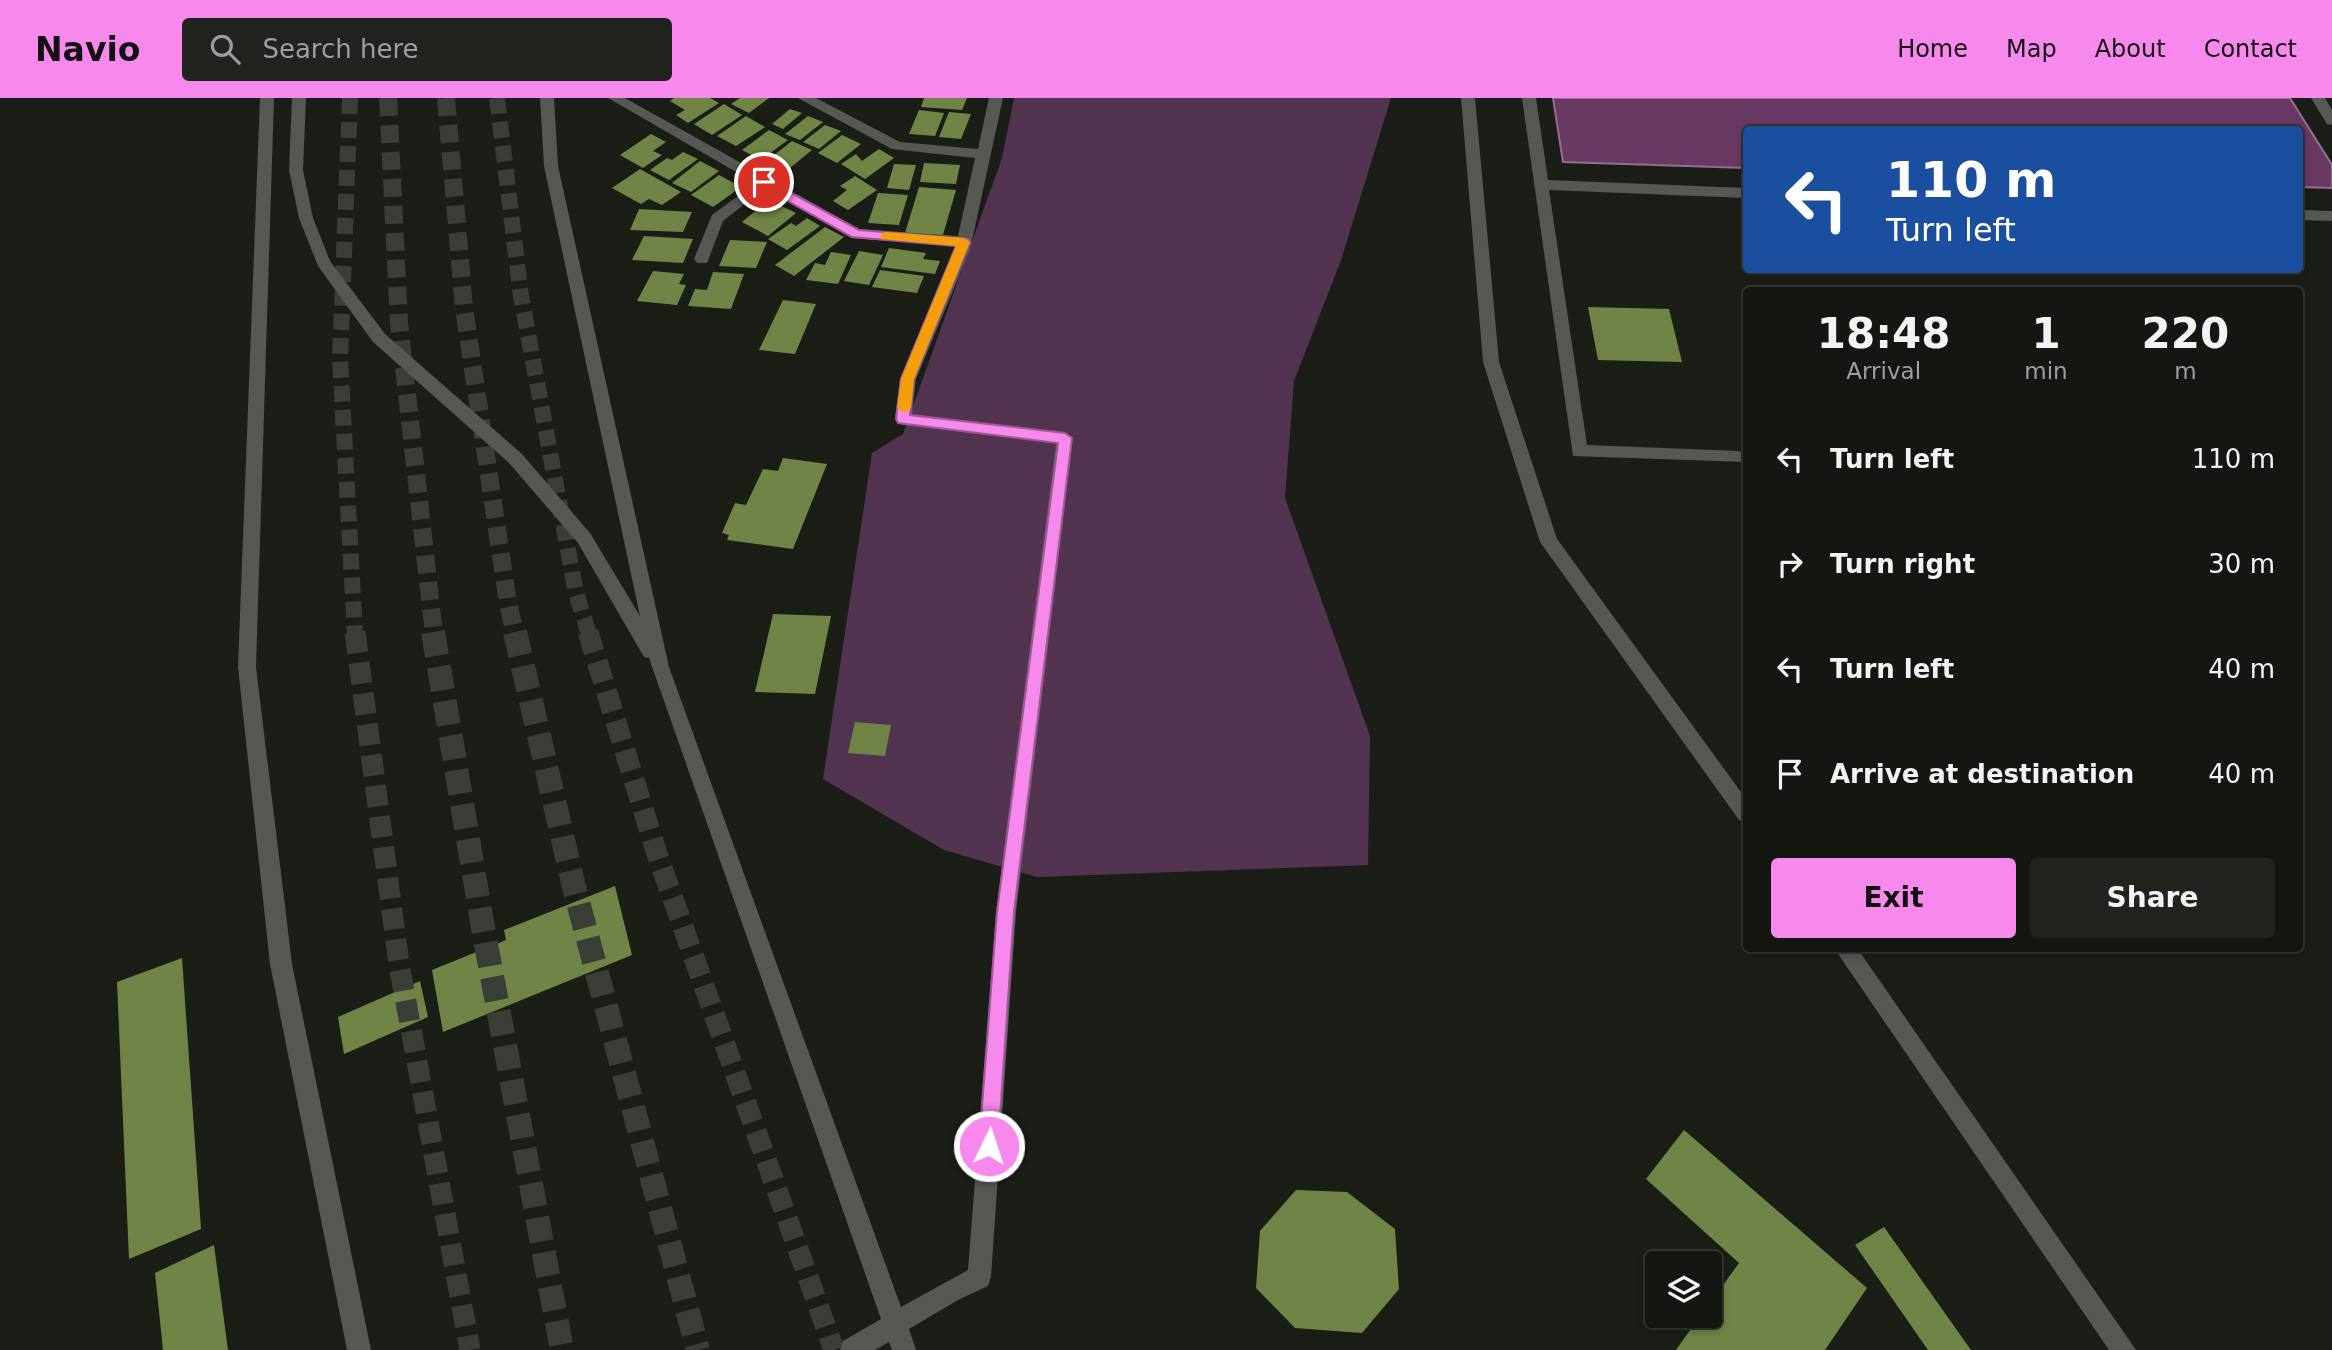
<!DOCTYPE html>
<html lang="en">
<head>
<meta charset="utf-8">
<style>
	:root { --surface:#141611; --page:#21231f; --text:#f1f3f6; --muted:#9d9f9f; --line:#333531; --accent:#f788ec }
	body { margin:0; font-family:"DejaVu Sans",sans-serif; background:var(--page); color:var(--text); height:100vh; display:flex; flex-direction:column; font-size:26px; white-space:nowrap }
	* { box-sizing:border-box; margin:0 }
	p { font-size:23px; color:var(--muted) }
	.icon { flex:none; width:38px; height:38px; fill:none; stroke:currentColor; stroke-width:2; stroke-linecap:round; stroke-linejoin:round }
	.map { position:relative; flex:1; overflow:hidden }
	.side { position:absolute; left:1743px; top:189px; width:560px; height:665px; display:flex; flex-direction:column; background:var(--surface); border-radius:7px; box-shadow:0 4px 10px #0003,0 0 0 2px var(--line) }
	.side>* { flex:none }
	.hud { position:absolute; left:1743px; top:28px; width:560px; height:147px; border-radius:7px; box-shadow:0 4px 10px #0003,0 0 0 2px var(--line); background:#1a4fa0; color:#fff; overflow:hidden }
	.tools { position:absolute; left:1645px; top:1153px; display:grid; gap:14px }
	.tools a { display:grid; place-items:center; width:77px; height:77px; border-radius:7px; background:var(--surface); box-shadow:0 4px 10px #0003,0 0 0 2px var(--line); font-size:35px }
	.pin { position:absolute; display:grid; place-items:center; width:60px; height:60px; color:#fff; margin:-30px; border:4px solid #fff; border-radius:50%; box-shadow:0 2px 7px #0007 }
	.me { position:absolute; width:77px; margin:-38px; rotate:4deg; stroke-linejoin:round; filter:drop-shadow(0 0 5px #0008) }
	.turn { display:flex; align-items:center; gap:24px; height:147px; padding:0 28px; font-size:32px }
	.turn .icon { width:91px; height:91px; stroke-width:2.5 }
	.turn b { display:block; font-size:49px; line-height:60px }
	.eta { display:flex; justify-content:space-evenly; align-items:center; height:119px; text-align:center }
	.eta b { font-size:42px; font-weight:600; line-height:49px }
	.primary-button { display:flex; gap:14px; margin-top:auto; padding:14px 28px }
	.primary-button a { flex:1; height:80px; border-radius:7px; background:var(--accent); color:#111; font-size:28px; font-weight:600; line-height:80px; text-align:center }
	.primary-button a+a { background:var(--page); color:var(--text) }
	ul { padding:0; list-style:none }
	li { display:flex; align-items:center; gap:21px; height:105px; padding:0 28px }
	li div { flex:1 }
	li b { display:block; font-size:26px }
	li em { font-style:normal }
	header { display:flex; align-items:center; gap:42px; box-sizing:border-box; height:98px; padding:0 35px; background:var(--accent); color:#111 }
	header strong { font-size:33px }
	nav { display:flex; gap:38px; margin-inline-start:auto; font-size:24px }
	.search { width:490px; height:63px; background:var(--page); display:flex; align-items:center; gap:18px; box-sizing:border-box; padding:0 24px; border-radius:7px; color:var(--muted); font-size:26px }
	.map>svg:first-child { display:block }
	.green { fill:#533450 }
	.water { fill:#693964; stroke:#92708d; stroke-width:2 }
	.building { fill:#708545 }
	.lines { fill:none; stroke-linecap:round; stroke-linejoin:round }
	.trunk-tunnel-far1 { stroke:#3b3e37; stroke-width:16; stroke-dasharray:16 8; stroke-linecap:butt }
	.trunk-tunnel { stroke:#3b3e37; stroke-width:21; stroke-dasharray:21 10; stroke-linecap:butt }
	.motorway-tunnel-far1 { stroke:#3b3e37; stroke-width:18; stroke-dasharray:18 9; stroke-linecap:butt }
	.motorway-tunnel { stroke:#3b3e37; stroke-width:24; stroke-dasharray:24 11; stroke-linecap:butt }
	.service { fill:#565854; fill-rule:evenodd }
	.minor { fill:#565854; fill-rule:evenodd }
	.tertiary { fill:#565854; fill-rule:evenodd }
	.route { fill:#f788ec; stroke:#a15899; stroke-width:2 }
	.slow { fill:#f59e0b }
</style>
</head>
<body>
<header>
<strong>Navio</strong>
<div class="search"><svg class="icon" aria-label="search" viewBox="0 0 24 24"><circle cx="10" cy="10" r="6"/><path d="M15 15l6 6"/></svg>Search here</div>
<nav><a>Home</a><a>Map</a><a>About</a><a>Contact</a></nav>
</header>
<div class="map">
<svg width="2332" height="1252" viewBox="0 0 2332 1252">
	<rect width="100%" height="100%" fill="#1b1e17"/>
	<path class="green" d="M 1014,0 L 1391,0 L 1341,162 L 1294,283 L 1285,400 L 1370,638 L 1368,767 L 1037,779 L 944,752 L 823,681 L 872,355 L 903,336 L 1002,60 Z"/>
	<path class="water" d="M 1553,0 L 2290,0 L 2332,67 L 2332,90 L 2300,89 L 2300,32 L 1746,32 L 1746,70 L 1563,64 Z"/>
	<path class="building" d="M 674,0 L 710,0 L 719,5 L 688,25 L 676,17 L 685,12 L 670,3 Z
		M 740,0 L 769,0 L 749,15 L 731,6 Z
		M 924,0 L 967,0 L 962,12 L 921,9 Z
		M 724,6 L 742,17 L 712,37 L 694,26 Z
		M 790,11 L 802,15 L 783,31 L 772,26 Z
		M 919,12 L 944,15 L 935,38 L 909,36 Z
		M 949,14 L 971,16 L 961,41 L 939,39 Z
		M 746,18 L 765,29 L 736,48 L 717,38 Z
		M 808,18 L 823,24 L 800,42 L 785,36 Z
		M 825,27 L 841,33 L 819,51 L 803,44 Z
		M 769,32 L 788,42 L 761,62 L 742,52 Z
		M 651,36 L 666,44 L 653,53 L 662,57 L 643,70 L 620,57 Z
		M 842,37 L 861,46 L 837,65 L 818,55 Z
		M 792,43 L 812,52 L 784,75 L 764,65 Z
		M 879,51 L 894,60 L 865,81 L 841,66 L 856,56 L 862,63 Z
		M 683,54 L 698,61 L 669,82 L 650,72 L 667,60 L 672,62 Z
		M 700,63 L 719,73 L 691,94 L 672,85 Z
		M 924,65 L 960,67 L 956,86 L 920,84 Z
		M 894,66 L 916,67 L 909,92 L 887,90 Z
		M 640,71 L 681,94 L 662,107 L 649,101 L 641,106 L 612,90 Z
		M 719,77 L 741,89 L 713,109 L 691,97 Z
		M 855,78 L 877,92 L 848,112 L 833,103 L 847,92 L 840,88 Z
		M 919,89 L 956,92 L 943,137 L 905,135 Z
		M 878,95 L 908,97 L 899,127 L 868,125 Z
		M 769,102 L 796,115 L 768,138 L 742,124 Z
		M 639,111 L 692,114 L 683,134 L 630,132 Z
		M 807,120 L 820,128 L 787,152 L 768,141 L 791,125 L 796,128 Z
		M 825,129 L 844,139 L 794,178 L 775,167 Z
		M 644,138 L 693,141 L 683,165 L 632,162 Z
		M 730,142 L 767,144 L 756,170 L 719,168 Z
		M 889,150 L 926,155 L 923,161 L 940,163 L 935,176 L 881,169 Z
		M 859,153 L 883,157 L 869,187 L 844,183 Z
		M 831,154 L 851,157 L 838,186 L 806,182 L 815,165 L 825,167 Z
		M 880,172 L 924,178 L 917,195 L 872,189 Z
		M 653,173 L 684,176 L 679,186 L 686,187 L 677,207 L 637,203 Z
		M 713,174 L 744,176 L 731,211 L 688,208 L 695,191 L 707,192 Z
		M 783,202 L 816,206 L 795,256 L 759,252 Z
		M 1588,209 L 1669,211 L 1682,264 L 1598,262 Z
		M 783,360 L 827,366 L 793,451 L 727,442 L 729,437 L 722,435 L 735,405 L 746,407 L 763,371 L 778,373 Z
		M 773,516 L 831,518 L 815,596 L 755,594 Z
		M 855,624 L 891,627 L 885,658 L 848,655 Z
		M 615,788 L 632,857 L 443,934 L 432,872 L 506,842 L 504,832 Z
		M 182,860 L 201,1131 L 129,1161 L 117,884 Z
		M 420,883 L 428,919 L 344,956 L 338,919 Z
		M 1684,1032 L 1867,1190 L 1825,1252 L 1676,1252 L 1700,1218 L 1710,1218 L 1710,1205 L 1739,1165 L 1646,1081 Z
		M 1296,1092 L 1347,1094 L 1395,1131 L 1399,1191 L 1362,1235 L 1295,1230 L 1256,1190 L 1260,1133 Z
		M 1884,1129 L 1971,1252 L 1928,1252 L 1855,1147 Z
		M 214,1147 L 228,1252 L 163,1252 L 155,1175 Z"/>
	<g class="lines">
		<path class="trunk-tunnel-far1" d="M 350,0 L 340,261 L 355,536
			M 497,0 L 521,198 L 576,495 L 589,536"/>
		<path class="trunk-tunnel" d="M 355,534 L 399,866 L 470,1252
			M 588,534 L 657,756 L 834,1252"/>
		<path class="motorway-tunnel-far1" d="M 388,0 L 399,225 L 434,536
			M 446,0 L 464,210 L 508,505 L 515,536"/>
		<path class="motorway-tunnel" d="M 433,534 L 483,830 L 562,1252
			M 515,534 L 574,789 L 698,1252"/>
		<path class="service" d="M 1522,0 L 1536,0 L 1548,82 L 1746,90 L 1746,100 L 1549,92 L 1587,347 L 1739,353 L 1746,357 L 1745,364 L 1573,358 Z
			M 2311,0 L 2325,0 L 2332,12 L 2332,27 L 2327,26 Z
			M 764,79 L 771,84 L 769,87 L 723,123 L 707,165 L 697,165 L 694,161 L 712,117 Z
			M 2300,112 L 2332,113 L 2332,123 L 2300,122 Z"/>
		<path class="minor" d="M 260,0 L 274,0 L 256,569 L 292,866 L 371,1252 L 347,1252 L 270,866 L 238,569 Z
			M 292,0 L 306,0 L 303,72 L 313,120 L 330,163 L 385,236 L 521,355 L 590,435 L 640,518 L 544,68 L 540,0 L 554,0 L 558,68 L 669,569 L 901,1209 L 968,1172 L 996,814 L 1056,345 L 903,327 L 895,321 L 900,281 L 955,148 L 851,140 L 608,0 L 625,0 L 859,131 L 958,138 L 975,60 L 892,51 L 798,0 L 816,0 L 900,44 L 978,51 L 989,0 L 1003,0 L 970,152 L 916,281 L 912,316 L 1065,334 L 1073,340 L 1016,814 L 991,1179 L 988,1188 L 958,1202 L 909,1231 L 916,1252 L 892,1252 L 889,1244 L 875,1252 L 840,1252 L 843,1243 L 881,1221 L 649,560 L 644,559 L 578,445 L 509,365 L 373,244 L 318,168 L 299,120 L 289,72 Z"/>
		<path class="tertiary" d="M 1461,0 L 1475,0 L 1499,264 L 1557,441 L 1746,701 L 1746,725 L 1739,722 L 1540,444 L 1483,264 Z
			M 1834,850 L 1857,850 L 2136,1252 L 2109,1252 Z"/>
	</g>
	<path class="route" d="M 764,80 L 859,132 L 968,141 L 970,144 L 914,281 L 910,317 L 1065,335 L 1072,340 L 1014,814 L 998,1048 L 995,1055 L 989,1058 L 982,1055 L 979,1048 L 997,814 L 1058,345 L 898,325 L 896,321 L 901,281 L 956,148 L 852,139 L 759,87 L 758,84 Z"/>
	<path class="slow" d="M 886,134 L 964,140 L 970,144 L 914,281 L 911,310 L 904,315 L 897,310 L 901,281 L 956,148 L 881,141 L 881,135 Z"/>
</svg>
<div class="tools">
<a><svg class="icon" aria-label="layers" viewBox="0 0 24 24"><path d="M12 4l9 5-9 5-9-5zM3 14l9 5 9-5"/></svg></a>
</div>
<div class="pin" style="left:764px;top:84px;background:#d93025"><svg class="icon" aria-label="arrive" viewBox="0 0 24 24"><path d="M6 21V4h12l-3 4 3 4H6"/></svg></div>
<svg class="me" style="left:989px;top:1048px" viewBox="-20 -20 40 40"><circle r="17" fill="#f788ec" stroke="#fff" stroke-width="3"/><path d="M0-11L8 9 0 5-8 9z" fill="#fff"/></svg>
<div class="hud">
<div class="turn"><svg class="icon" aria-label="left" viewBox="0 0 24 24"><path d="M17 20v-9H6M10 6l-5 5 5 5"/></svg><div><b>110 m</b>Turn left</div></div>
</div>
<section class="side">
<div class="eta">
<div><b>18:48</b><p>Arrival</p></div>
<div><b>1</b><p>min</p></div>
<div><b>220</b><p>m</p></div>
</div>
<ul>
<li><svg class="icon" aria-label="left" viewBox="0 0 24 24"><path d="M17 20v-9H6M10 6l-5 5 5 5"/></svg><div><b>Turn left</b></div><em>110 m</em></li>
<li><svg class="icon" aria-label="right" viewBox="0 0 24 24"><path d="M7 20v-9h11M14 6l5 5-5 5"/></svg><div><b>Turn right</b></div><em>30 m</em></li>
<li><svg class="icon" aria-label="left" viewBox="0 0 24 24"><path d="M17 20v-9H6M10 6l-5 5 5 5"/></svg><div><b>Turn left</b></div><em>40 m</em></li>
<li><svg class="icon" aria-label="arrive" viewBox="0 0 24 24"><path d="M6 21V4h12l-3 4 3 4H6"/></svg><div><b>Arrive at destination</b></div><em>40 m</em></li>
</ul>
<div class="primary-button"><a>Exit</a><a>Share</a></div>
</section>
</div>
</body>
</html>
